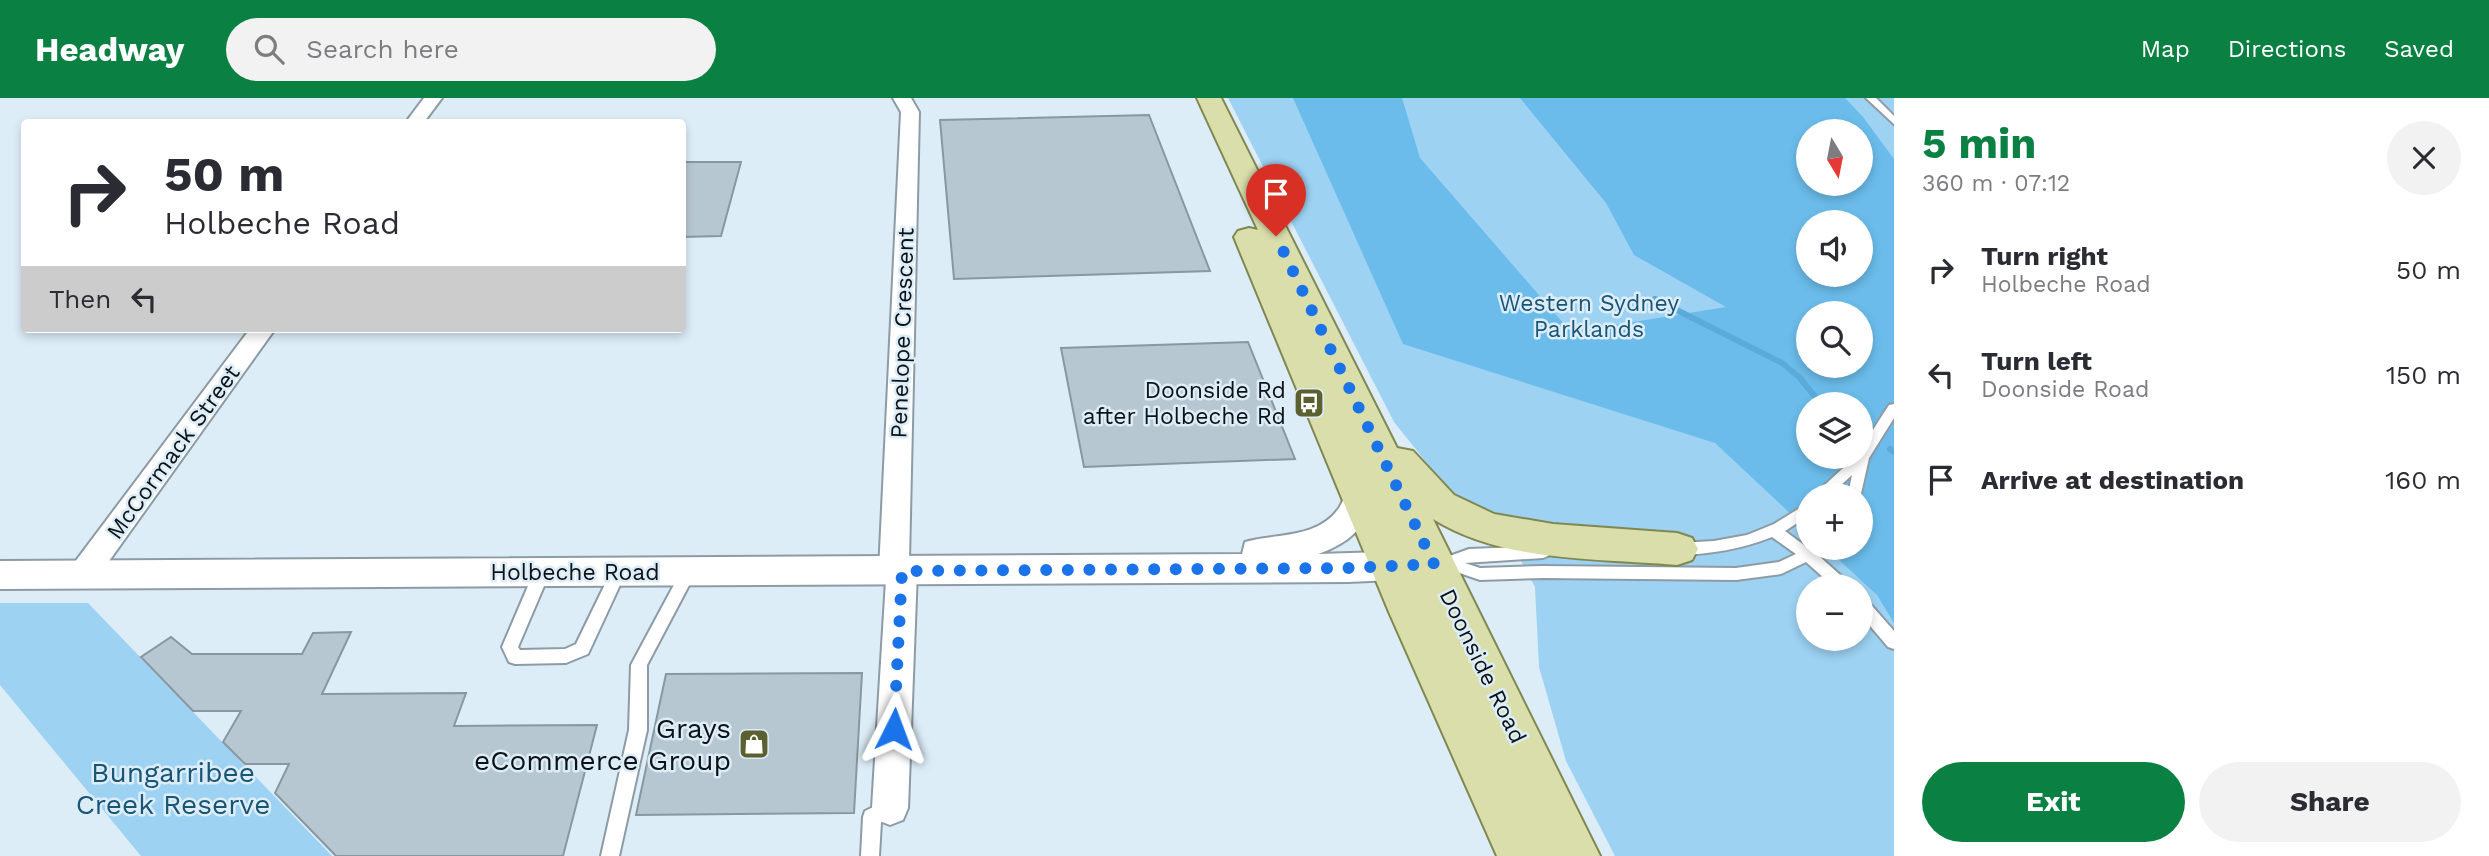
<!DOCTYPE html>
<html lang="en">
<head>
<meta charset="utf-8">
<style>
	:root { --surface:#fff; --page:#f2f2f3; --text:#2b2b33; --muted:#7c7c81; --accent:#0b8043 }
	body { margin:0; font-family:"Work Sans",sans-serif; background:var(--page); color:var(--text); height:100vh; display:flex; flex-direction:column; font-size:26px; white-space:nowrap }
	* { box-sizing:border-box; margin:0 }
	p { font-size:23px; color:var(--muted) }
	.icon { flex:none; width:38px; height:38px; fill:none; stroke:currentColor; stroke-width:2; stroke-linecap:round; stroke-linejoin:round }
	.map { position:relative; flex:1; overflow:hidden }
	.details { display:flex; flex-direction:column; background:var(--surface); width:595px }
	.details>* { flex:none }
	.top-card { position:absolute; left:21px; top:21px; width:665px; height:214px; border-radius:7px; box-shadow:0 4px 10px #0003; background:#fff; color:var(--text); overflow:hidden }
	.needle { width:46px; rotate:170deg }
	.fabs { position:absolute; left:1796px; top:21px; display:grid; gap:14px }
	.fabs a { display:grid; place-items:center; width:77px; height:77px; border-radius:50%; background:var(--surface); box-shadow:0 4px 10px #0003; font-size:35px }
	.pin { position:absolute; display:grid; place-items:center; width:60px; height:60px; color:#fff; margin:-72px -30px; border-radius:50% 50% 50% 0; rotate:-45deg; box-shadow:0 0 7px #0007 }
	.pin .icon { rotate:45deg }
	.me { position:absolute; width:77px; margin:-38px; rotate:3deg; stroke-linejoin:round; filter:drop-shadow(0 0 5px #0008) }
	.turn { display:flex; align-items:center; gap:24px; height:147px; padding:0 28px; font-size:32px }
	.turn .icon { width:91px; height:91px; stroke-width:2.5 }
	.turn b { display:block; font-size:49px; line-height:60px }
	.then { display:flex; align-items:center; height:66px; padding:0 28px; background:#0003; gap:14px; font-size:26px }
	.round { display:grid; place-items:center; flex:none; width:74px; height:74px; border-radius:37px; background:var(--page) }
	.overview { display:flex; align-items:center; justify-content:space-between; height:119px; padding:0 28px }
	h1 { font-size:42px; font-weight:700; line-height:52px; color:var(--accent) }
	.primary-button { display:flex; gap:14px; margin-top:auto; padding:14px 28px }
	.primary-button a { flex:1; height:80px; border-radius:42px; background:var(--accent); color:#fff; font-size:28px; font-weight:700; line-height:80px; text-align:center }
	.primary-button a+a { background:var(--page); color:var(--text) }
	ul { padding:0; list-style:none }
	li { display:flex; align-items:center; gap:21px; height:105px; padding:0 28px }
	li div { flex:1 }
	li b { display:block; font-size:26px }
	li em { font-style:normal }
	header { display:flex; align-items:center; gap:42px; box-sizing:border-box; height:98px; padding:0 35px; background:var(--accent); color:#fff }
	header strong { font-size:33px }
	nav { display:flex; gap:38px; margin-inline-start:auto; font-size:24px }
	.search { width:490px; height:63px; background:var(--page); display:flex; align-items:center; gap:18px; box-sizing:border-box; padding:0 24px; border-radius:38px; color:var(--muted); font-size:26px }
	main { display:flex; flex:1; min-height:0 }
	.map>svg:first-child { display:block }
	.green { fill:#9dd2f3; fill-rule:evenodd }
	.forest { fill:#6bbceb; fill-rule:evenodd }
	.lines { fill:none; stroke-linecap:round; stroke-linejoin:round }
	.stream { stroke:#5babd9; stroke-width:6 }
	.building { fill:#b7c7d1; stroke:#8897a1; stroke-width:2 }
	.service-casing { stroke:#8d9ba5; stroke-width:4 }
	.minor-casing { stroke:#8d9ba5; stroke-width:4 }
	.tertiary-casing { stroke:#8d9ba5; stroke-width:4 }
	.primary-casing { stroke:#808852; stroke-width:4 }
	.service { fill:#fff; fill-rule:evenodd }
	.minor { fill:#fff; fill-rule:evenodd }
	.tertiary { fill:#fff; fill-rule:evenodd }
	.primary { fill:#d9deab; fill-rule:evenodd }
	.route { stroke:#1a73e8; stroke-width:12; stroke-dasharray:0 21.6 }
	.labels { text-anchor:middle; stroke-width:5; stroke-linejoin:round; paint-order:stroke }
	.park-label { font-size:23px; fill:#195676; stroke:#ddedf8 }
	.street-label { font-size:23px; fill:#0c1215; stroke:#ddedf8 }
	.poi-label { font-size:23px; fill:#0c1215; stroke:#ddedf8; text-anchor:end }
	.near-poi-label { font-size:28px; fill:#0c1215; stroke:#ddedf8; text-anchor:end }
	.near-park-label { font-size:28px; fill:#195676; stroke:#ddedf8 }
</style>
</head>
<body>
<header>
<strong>Headway</strong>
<div class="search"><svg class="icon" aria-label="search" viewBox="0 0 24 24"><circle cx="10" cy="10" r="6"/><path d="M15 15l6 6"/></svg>Search here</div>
<nav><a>Map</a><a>Directions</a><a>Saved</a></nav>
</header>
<main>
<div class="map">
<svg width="1894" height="758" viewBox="0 0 1894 758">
	<rect width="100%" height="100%" fill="#ddedf8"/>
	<path class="green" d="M 1228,0 L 1894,0 L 1894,758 L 1615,758 L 1566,663 L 1539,569 L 1535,489 L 1512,446 L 1442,384 L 1394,324 ZM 1808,33 L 1860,33 L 1860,86 L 1808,86 ZM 1808,124 L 1860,124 L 1860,177 L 1808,177 ZM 1808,215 L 1860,215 L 1860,268 L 1808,268 ZM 1808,306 L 1860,306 L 1860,359 L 1808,359 ZM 1808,397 L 1860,397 L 1860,450 L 1808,450 ZM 1808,488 L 1860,488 L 1860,541 L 1808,541 Z
		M 0,505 L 88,505 L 332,758 L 141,758 L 0,587 Z"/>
	<path class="forest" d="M 1293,0 L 1402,0 L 1420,60 L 1571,234 L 1726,209 L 1634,157 L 1606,105 L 1520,0 L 1845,0 L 1863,19 L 1894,61 L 1894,525 L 1877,497 L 1826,450 L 1860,450 L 1860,397 L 1808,397 L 1808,432 L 1715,345 L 1403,246 ZM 1808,33 L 1860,33 L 1860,86 L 1808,86 ZM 1808,124 L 1860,124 L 1860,177 L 1808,177 ZM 1808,215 L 1860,215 L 1860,268 L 1808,268 ZM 1808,306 L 1860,306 L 1860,359 L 1808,359 Z"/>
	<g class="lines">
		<path class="stream" d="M 1655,201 L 1782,265 L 1799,279 L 1821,306
			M 1890,351 L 1894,354"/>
	</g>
	<path class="building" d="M 1149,17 L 1210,173 L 954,181 L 940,22 Z
		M 682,64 L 741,64 L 721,138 L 682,139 Z
		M 1248,244 L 1295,361 L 1084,369 L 1061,250 Z
		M 351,534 L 322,596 L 466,595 L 454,628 L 597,627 L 563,758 L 336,758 L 275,695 L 289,666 L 245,666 L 223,644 L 241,613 L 193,613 L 141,559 L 171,539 L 192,556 L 302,556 L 313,535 Z
		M 862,575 L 854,715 L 636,717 L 666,576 Z"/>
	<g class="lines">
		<g class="service-casing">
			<path id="service" d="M 1866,0 L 1876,0 L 1894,18 L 1894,26 Z
				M 1894,306 L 1894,320 L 1869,360 L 1860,400 L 1860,397 L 1848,397 L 1852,377 L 1830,397 L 1814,397 L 1855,359 L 1860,359 L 1860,352 L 1889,307 Z
				M 1808,405 L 1808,418 L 1785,433 L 1808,450 L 1829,450 L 1827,454 L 1819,458 L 1848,484 L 1851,488 L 1833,488 L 1806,464 L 1781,476 L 1736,482 L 1543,480 L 1480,482 L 1448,471 L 1431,470 L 1428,466 L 1431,462 L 1447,459 L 1469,451 L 1543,448 L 1548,450 L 1550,454 L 1548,458 L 1543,460 L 1465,465 L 1480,470 L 1543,468 L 1736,470 L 1779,464 L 1796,456 L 1772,439 C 1742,451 1711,456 1679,457 L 1674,455 L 1672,451 L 1674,447 L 1679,445 L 1714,443 L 1747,437 L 1774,426 Z
				M 542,468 L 547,470 L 550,474 L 518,549 L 520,552 L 565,551 L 576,546 L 613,470 L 623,470 L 626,474 L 588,556 L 566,565 L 515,566 L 509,564 L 502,549 L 534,474 L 537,470 Z
				M 688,468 L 693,470 L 696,474 L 647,567 L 647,632 L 619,758 L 601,758 L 629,632 L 631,567 L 683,470 Z
				M 1860,499 L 1866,501 L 1894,533 L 1894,551 L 1888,549 L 1860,516 Z
				M 890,701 L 896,704 L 899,710 L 896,716 L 881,724 L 879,758 L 861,758 L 863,719 L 865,713 Z"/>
		</g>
		<g class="minor-casing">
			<path id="minor" d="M 424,0 L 442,0 L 424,24 L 406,24 Z
				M 893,0 L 911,0 L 919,14 L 909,463 L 917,473 L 908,710 L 903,722 L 890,727 L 877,722 L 872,710 L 886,482 L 879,473 L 901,14 Z
				M 250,231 L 275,231 L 94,484 L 83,488 L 72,484 L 68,476 L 72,468 Z"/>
		</g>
		<g class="tertiary-casing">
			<path id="tertiary" d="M 1361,386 L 1373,389 L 1378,398 C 1365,429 1350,445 1318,456 L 1415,453 L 1428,457 L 1433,467 L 1428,477 L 1415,481 L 1348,484 L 0,491 L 0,463 L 1242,456 L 1245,444 C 1276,435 1318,441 1339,410 C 1343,404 1345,396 1349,389 Z"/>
		</g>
		<g class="primary-casing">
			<path id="primary" d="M 1197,0 L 1221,0 L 1397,350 L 1413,353 L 1454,397 L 1494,416 L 1553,426 L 1677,435 L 1692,440 L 1698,451 L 1692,462 L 1677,467 C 1597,460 1504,465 1433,421 L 1600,758 L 1497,758 L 1389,514 L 1234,139 L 1238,133 L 1249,130 L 1258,132 Z"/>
		</g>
		<use href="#service" class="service"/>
		<use href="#minor" class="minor"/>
		<use href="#tertiary" class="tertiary"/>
		<use href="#primary" class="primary"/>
	</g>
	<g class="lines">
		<path class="route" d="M 894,631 L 902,473 L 1348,470 L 1434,466 L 1276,138"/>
	</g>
	<defs>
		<g id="bus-square" transform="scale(1.575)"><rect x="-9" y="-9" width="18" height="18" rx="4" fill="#5b602e" stroke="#ddedf8"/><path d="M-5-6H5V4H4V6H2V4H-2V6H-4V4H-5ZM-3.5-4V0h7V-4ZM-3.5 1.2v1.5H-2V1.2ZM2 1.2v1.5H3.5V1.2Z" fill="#fff"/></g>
		<g id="shop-square" transform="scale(1.575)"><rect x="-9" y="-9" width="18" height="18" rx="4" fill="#5b602e" stroke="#ddedf8"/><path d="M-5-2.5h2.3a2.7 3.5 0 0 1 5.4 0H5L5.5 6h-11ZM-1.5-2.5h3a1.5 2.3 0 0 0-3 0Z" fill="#fff"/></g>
	</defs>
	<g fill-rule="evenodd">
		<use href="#bus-square" x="1309" y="305"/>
		<use href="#shop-square" x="754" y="646"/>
	</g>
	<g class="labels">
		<g class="park-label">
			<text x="1589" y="213">Western Sydney<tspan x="1589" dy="26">Parklands</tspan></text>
		</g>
		<g class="street-label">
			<text transform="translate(902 235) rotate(-88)" y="8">Penelope Crescent</text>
			<text transform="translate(173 354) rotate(-54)" y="8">McCormack Street</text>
			<text x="575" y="482">Holbeche Road</text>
			<text transform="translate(1483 568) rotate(64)" y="8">Doonside Road</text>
		</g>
		<g class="poi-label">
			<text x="1286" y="300">Doonside Rd<tspan x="1286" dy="26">after Holbeche Rd</tspan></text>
		</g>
		<g class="near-poi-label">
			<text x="731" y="640">Grays<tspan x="731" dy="32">eCommerce Group</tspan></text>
		</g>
		<g class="near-park-label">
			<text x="173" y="684">Bungarribee<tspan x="173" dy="32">Creek Reserve</tspan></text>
		</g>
	</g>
</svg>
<div class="fabs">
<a><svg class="needle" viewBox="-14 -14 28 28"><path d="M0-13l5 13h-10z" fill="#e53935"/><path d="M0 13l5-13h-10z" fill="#7c7c81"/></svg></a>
<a><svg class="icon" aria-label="sound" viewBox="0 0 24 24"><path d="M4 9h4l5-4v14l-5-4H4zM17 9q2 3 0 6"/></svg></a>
<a><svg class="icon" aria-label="search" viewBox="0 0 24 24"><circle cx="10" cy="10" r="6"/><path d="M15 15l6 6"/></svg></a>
<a><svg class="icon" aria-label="layers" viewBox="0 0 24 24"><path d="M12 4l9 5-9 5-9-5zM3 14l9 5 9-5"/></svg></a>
<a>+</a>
<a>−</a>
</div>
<div class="pin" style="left:1276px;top:138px;background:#d93025"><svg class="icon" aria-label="arrive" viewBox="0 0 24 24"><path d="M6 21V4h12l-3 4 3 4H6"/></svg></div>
<svg class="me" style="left:894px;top:631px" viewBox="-20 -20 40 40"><path d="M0-17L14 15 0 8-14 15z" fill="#1a73e8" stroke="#fff" stroke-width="4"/></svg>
<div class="top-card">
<div class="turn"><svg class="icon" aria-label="right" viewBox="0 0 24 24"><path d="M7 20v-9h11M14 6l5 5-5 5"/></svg><div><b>50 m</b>Holbeche Road</div></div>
<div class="then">Then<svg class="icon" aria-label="left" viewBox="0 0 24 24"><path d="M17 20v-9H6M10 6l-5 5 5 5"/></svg></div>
</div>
</div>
<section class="details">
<div class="overview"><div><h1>5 min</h1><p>360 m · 07:12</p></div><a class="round"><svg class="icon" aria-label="close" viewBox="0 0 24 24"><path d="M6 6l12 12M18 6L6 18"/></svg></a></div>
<ul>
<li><svg class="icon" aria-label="right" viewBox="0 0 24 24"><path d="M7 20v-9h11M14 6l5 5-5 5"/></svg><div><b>Turn right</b><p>Holbeche Road</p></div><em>50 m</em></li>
<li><svg class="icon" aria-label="left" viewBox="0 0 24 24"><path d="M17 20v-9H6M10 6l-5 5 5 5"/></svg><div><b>Turn left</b><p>Doonside Road</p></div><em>150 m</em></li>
<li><svg class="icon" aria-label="arrive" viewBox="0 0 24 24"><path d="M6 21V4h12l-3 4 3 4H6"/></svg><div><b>Arrive at destination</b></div><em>160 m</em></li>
</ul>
<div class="primary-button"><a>Exit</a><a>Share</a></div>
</section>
</main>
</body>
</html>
